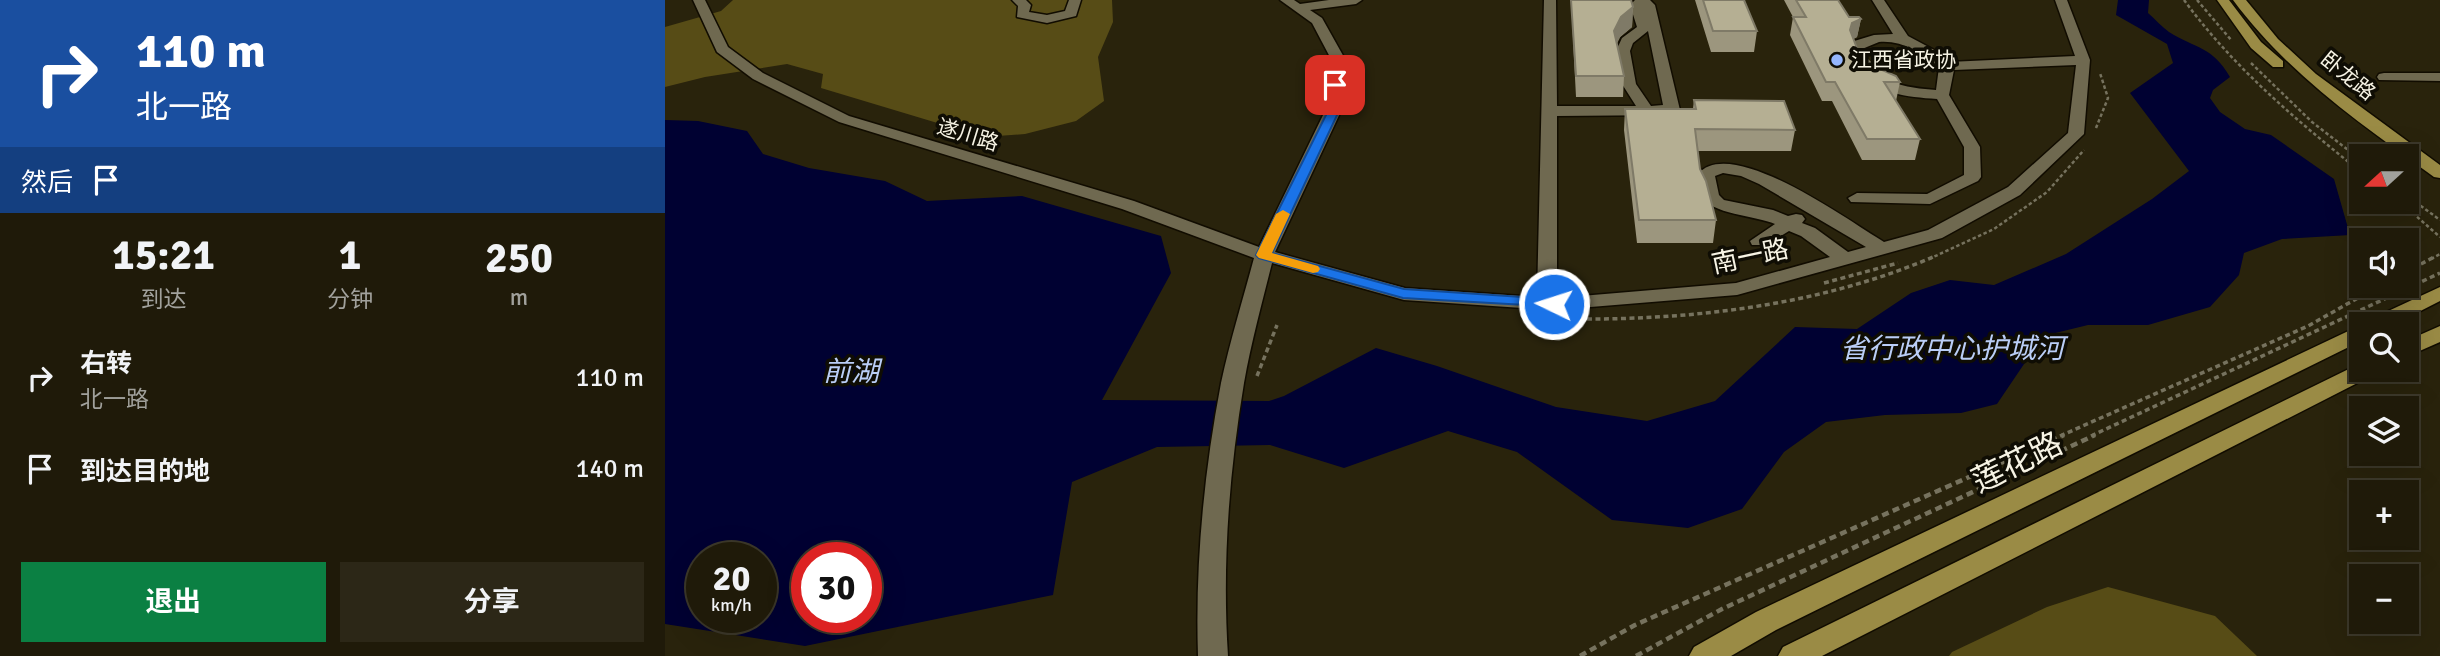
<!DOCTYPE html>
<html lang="zh">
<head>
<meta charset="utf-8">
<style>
	:root { --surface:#1f1a09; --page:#2c2717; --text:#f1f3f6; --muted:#a1a19c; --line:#3c382a; --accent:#0b8043 }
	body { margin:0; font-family:Signika,"Noto Sans SC",sans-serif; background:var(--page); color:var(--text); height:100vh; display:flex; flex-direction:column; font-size:26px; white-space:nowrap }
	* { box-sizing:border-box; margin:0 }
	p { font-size:23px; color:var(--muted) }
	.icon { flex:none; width:38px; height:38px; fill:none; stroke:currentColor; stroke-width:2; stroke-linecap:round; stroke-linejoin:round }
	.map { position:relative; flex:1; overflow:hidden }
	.side { display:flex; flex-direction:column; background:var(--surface); width:665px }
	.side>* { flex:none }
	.top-card { background:#1a4fa0; color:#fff; overflow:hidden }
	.needle { width:46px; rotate:249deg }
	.tools { position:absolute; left:1684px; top:144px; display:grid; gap:14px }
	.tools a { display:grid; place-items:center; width:70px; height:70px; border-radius:0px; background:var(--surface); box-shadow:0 7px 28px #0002,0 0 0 2px var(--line); font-size:35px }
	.speed { position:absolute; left:21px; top:542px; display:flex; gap:14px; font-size:35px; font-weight:700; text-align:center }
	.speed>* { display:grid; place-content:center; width:91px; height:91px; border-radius:50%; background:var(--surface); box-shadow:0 7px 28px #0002,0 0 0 2px var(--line); line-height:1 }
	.speed small { font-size:18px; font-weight:400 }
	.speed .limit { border:10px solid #d22; background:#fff; color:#111 }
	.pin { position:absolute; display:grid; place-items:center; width:60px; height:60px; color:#fff; margin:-30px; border-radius:14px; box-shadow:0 4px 10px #0006 }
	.me { position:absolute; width:77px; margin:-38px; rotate:274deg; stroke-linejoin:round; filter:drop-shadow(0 0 5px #0008) }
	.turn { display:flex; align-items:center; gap:24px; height:147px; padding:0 21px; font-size:32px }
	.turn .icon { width:91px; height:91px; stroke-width:2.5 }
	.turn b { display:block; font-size:49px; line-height:60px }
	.then { display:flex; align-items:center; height:66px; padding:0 21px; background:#0003; gap:14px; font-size:26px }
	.eta { display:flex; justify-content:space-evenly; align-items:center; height:119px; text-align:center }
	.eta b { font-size:42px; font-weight:700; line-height:49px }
	.action { display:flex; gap:14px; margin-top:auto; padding:14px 21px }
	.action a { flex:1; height:80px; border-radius:0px; background:var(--accent); color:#fff; font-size:28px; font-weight:700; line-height:80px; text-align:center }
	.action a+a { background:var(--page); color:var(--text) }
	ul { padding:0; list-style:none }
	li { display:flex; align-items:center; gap:21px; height:91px; padding:0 21px }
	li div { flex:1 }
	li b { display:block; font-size:26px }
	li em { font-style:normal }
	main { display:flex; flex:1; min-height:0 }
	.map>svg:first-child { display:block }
	.forest { fill:#574c16 }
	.water { fill:#000132; fill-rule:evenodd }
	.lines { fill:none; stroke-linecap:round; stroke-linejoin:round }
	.minor-casing { stroke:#110c00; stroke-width:3 }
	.major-casing { stroke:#110c00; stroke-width:3 }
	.path-far2 { stroke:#76725e; stroke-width:2.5; stroke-dasharray:3.5 2.5; stroke-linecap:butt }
	.path-far1 { stroke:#76725e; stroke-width:3.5; stroke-dasharray:5 3.5; stroke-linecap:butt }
	.path { stroke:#76725e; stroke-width:4.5; stroke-dasharray:7 4.5; stroke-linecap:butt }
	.minor { fill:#6f6950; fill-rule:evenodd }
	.major { fill:#9a8b45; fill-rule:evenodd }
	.wall { fill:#9c967e }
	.shaded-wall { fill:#7f7a67 }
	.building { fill:#b5af93; stroke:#7f7a67; stroke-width:2 }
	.route { fill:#1a73e8; stroke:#114b97; stroke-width:2 }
	.slow { fill:#f59e0b }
	.poi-dot { fill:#95b6fd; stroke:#0f0d04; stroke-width:2.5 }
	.labels { text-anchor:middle; stroke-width:7; stroke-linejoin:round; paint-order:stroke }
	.far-poi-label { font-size:21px; fill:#f6f3e4; stroke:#0f0d04; text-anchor:start }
	.far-street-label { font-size:21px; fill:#f6f3e4; stroke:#0f0d04 }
	.street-label { font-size:26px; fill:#f6f3e4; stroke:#0f0d04 }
	.water-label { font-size:28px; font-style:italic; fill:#bacef7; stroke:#0f0d04 }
	.near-street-label { font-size:32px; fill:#f6f3e4; stroke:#0f0d04 }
</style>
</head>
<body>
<main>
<section class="side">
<div class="top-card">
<div class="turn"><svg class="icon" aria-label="right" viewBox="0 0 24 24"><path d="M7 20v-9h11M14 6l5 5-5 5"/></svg><div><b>110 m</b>北一路</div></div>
<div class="then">然后<svg class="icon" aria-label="arrive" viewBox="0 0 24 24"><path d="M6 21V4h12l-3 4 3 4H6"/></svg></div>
</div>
<div class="eta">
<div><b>15:21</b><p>到达</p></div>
<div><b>1</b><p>分钟</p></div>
<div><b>250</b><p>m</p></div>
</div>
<ul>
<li><svg class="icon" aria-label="right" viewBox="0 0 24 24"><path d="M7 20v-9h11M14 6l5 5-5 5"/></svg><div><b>右转</b><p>北一路</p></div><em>110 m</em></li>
<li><svg class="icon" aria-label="arrive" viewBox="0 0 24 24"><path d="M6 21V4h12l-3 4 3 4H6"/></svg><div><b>到达目的地</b></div><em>140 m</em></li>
</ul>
<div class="action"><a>退出</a><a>分享</a></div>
</section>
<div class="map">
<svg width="1775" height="656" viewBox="0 0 1775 656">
	<rect width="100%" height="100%" fill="#29230c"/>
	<path class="forest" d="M 68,0 L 447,0 L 448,22 L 433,57 L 439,101 L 411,121 L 360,134 L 319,137 L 156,88 L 158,74 L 122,64 L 40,77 L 0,87 L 0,27 L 56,11 Z
		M 1443,587 L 1550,616 L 1592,656 L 1284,656 L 1287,652 L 1382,607 Z"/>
	<path class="water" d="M 1453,0 L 1484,0 L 1483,13 C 1490,19 1497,27 1504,32 C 1531,49 1547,46 1565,77 L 1548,90 L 1545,98 L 1555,112 L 1580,129 L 1606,135 L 1669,179 L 1685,235 L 1617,239 L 1579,253 L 1574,275 L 1545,307 L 1483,325 L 1423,325 L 1378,336 L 1332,404 L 1296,413 L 1220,415 L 1161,422 L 1119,452 L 1077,509 L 1023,528 L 947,520 L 852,452 L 783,431 L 679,468 L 605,445 L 492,447 L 407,482 L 388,595 L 140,646 L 0,624 L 0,120 L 33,121 L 82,131 L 98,154 L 144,168 L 220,181 L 262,201 L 357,196 L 496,236 L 506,273 L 437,400 L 604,401 L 619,396 L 711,348 L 772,366 L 891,407 L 982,421 L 1050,401 L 1130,327 L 1192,329 L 1246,293 L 1285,280 L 1329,285 L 1401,254 L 1487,199 L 1524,171 L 1465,93 L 1508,63 L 1502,44 L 1451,15 ZM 37,558 L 96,558 L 96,618 L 37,618 ZM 142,558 L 201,558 L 201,618 L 142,618 Z"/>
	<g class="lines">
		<g class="minor-casing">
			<path id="minor" d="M 28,0 L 40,0 L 63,47 L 98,73 L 184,116 L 469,201 L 594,247 L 660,111 L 666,59 L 647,23 L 615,0 L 629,0 L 635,4 L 664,0 L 697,0 L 691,4 L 645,10 L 657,18 L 680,59 L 676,111 L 610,252 L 740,288 L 872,297 L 879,0 L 891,0 L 892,106 L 971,106 L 957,84 L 951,51 L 957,38 L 972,27 L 965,5 L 970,0 L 985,0 L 990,5 L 1015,110 L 1007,115 L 892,116 L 892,298 L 1071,283 L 1165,257 L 1136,236 L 1124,231 L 1101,245 L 1087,245 L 1085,241 L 1110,224 C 1092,216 1044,214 1037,196 C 1034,190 1034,181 1033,174 C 1066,134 1185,222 1219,242 L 1263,230 L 1343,187 L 1403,133 L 1411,65 L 1289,70 L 1284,95 L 1315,147 L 1316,177 L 1313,181 L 1265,204 L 1186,202 L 1183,198 L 1192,193 L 1262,194 L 1299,175 L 1299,147 L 1272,99 C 1242,97 1210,94 1191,68 C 1185,59 1182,52 1186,42 L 1209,35 L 1228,34 L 1207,0 L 1219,0 L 1243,36 L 1273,52 L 1284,62 L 1410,56 L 1390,0 L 1402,0 L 1425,60 L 1419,134 L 1355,195 L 1277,238 L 1072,295 L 889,310 L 739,300 L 607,263 C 597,303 586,343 579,383 C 564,473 557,565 563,656 L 533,656 C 530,565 539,472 556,383 C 565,341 578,299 589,258 L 457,209 L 174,122 L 88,79 L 52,52 ZM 983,31 L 998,105 L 986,106 L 971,84 L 965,51 L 968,43 ZM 1214,42 C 1237,40 1257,53 1274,67 L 1271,90 C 1244,88 1200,83 1197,49 ZM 1058,173 L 1076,176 L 1094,184 L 1201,247 L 1183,252 L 1150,228 L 1137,223 L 1140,219 L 1137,215 L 1131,214 L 1123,216 L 1108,210 L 1059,200 L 1054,195 L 1050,176 Z
				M 347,0 L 361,0 L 366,5 L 364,12 L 382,15 L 400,11 L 404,0 L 416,0 L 411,16 L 382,23 L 352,17 L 353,6 Z
				M 1719,73 L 1775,73 L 1775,81 L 1714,80 L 1712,77 L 1714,74 Z"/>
		</g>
		<g class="major-casing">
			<path id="major" d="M 1552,0 L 1564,0 L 1596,42 L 1618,61 L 1618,67 L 1608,67 L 1586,48 Z
				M 1568,0 L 1581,0 L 1613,39 L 1651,74 L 1775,165 L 1775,178 L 1769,177 C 1696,124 1623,74 1568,0 Z
				M 1775,287 L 1775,301 L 1730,324 L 1703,324 L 1706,319 Z
				M 1696,325 L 1696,341 L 1111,630 L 1066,656 L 1024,656 L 1029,647 L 1091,612 Z
				M 1775,326 L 1775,342 L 1741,357 L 1741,341 Z
				M 1696,363 L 1696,369 L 1713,369 L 1710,374 L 1157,656 L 1113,656 L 1118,647 Z"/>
		</g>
		<path class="path-far2" d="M 1519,0 C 1569,68 1631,120 1696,172
			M 1532,0 L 1567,41
			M 1586,63 L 1647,122 L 1696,160
			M 1431,128 L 1443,98 L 1435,73
			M 1741,195 L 1775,220
			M 1734,201 L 1775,237
			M 1264,259 L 1329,229 L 1382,192 L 1419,150
			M 1766,259 L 1775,254"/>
		<path class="path-far1" d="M 1741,272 L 1769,257
			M 1159,283 L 1233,263
			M 922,319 C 1038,319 1161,303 1268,257
			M 592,376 L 612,325
			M 1395,436 L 1643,326 L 1716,285
			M 1426,436 L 1775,273"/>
		<path class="path" d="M 915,656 L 970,625 L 1399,435
			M 971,656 L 1057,609 L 1430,435"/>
		<use href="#minor" class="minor"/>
		<use href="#major" class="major"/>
	</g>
	<path class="wall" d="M 906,0 L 966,0 L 968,7 L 967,27 L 955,37 L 952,43 L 959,76 L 958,97 L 911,97 Z
		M 1030,0 L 1079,0 L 1092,31 L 1089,52 L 1046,52 Z
		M 1119,0 L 1173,0 L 1184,17 L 1196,19 L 1192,37 L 1188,39 L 1193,51 L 1210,67 L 1235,82 L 1231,101 L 1255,139 L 1250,160 L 1197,160 L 1167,101 L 1157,101 L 1125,35 L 1128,17 Z
		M 1029,100 L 1130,130 L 1126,151 L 1032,151 L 1035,169 L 1051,220 L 1048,243 L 972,243 L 959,130 L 960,109 L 1028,109 Z"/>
	<path class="shaded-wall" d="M 968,7 L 967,27 L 955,37 L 948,51 L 949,31 L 956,17 Z
		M 1196,19 L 1192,37 L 1184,41 L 1187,23 Z"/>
	<path class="building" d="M 906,0 L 966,0 L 968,7 L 956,17 L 949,31 L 959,76 L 911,76 Z
		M 1038,0 L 1079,0 L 1092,31 L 1048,31 Z
		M 1131,0 L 1173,0 L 1184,17 L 1194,17 L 1196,19 L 1187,23 L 1185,30 L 1193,51 L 1210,67 L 1231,76 L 1235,82 L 1219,82 L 1255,139 L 1202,139 L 1170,82 L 1161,82 L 1128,17 L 1141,17 Z
		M 1029,100 L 1119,101 L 1130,130 L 1030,129 L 1035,169 L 1041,181 L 1051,220 L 974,220 L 960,109 L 1031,109 Z"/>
	<path class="route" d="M 670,82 L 676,85 L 674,111 L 607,253 L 739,289 L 889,299 L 895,300 L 897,304 L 895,307 L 738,298 L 594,258 L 591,255 L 663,111 L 665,85 Z"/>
	<path class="slow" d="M 618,210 L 625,214 L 607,253 L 653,266 L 655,269 L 653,272 L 648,273 L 594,258 L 591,255 L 611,214 Z"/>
	<circle class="poi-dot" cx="1172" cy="60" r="7"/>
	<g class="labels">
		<g class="far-poi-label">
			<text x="1186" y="67">江西省政协</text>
		</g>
		<g class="far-street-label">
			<text transform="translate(1683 76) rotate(39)" y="7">卧龙路</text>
			<text transform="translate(303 135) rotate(17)" y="7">遂川路</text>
		</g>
		<g class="street-label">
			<text transform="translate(1085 256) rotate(-12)" y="9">南一路</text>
		</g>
		<g class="water-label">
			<text x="1287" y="358">省行政中心护城河</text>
			<text x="186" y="381">前湖</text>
		</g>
		<g class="near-street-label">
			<text transform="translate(1352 462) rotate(-26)" y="11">莲花路</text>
		</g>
	</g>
</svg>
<div class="tools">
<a><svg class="needle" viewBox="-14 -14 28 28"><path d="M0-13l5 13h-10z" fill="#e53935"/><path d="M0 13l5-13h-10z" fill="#a1a19c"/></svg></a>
<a><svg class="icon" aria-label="sound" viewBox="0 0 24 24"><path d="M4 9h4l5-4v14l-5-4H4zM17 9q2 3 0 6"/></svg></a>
<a><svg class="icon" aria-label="search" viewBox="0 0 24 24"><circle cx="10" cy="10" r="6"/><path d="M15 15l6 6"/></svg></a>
<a><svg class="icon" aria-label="layers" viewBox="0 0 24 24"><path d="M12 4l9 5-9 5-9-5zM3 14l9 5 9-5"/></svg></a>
<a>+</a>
<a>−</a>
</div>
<div class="speed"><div>20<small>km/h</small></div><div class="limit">30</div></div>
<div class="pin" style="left:670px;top:85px;background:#d93025"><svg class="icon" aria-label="arrive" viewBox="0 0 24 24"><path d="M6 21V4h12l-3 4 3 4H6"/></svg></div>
<svg class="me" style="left:889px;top:304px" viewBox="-20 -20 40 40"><circle r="17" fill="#1a73e8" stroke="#fff" stroke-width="3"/><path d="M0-11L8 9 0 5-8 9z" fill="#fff"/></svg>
</div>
</main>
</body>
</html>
